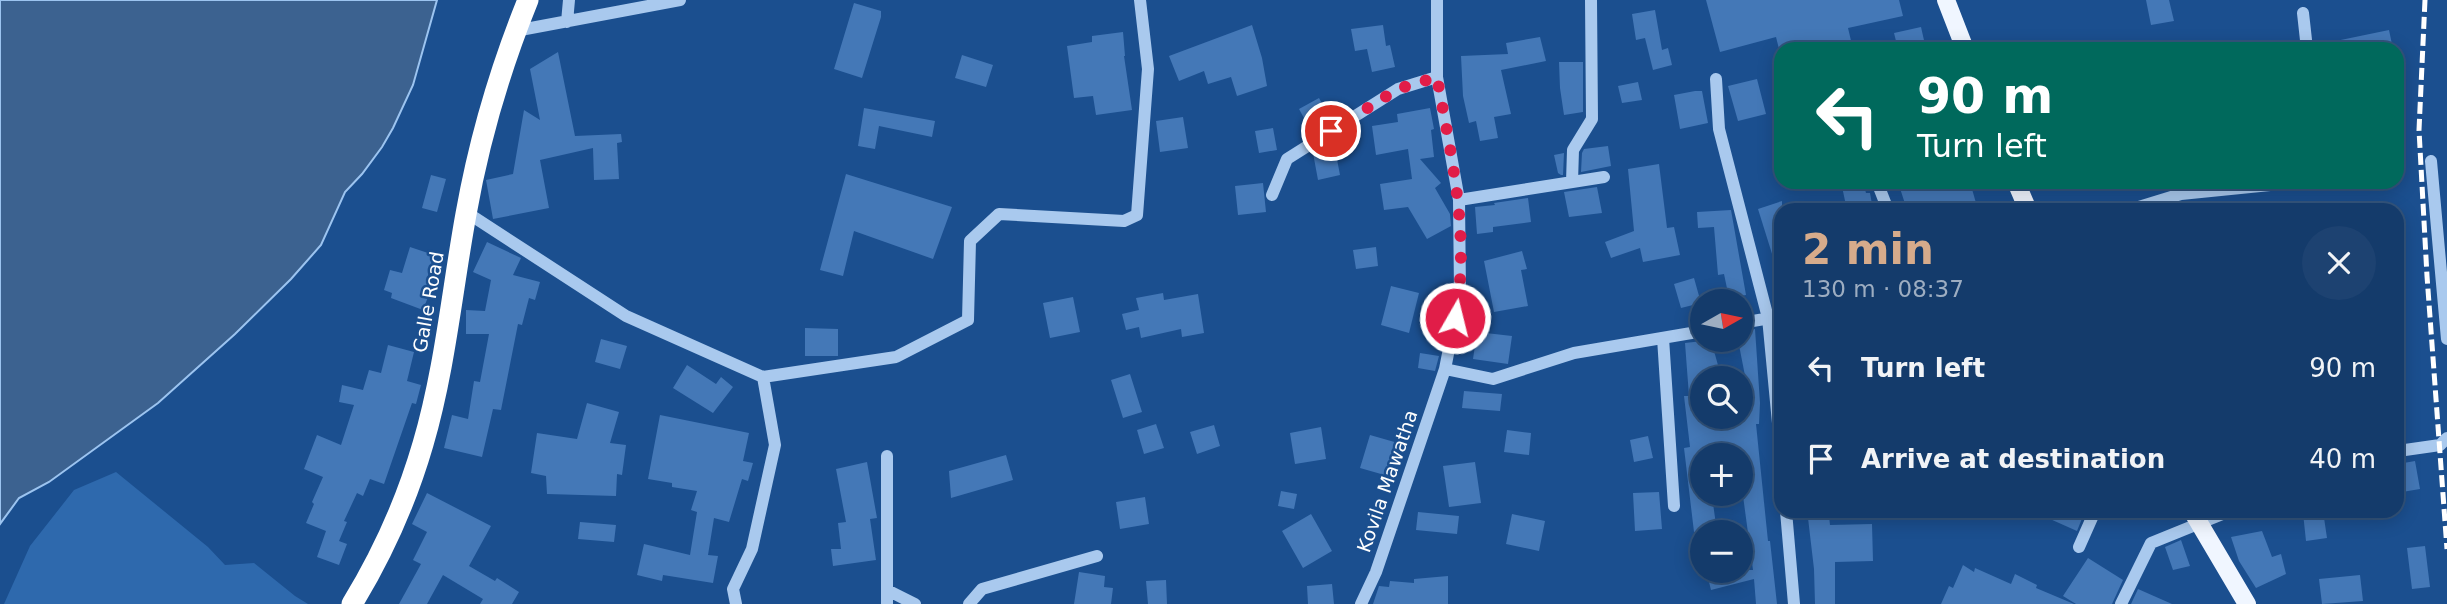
<!DOCTYPE html>
<html lang="en">
<head>
<meta charset="utf-8">
<style>
	:root { --surface:#143b6b; --page:#1d4271; --text:#f1f3f6; --muted:#9dadc1; --line:#33557e; --accent:#d6ab8b }
	body { margin:0; font-family:"DejaVu Sans",sans-serif; background:var(--page); color:var(--text); height:100vh; display:flex; flex-direction:column; font-size:26px; white-space:nowrap }
	* { box-sizing:border-box; margin:0 }
	p { font-size:23px; color:var(--muted) }
	.icon { flex:none; width:38px; height:38px; fill:none; stroke:currentColor; stroke-width:2; stroke-linecap:round; stroke-linejoin:round }
	.map { position:relative; flex:1; overflow:hidden }
	.drawer { position:absolute; left:1774px; top:203px; width:630px; height:315px; display:flex; flex-direction:column; background:var(--surface); border-radius:21px; box-shadow:0 4px 18px #0003,0 0 0 2px var(--line) }
	.drawer>* { flex:none }
	.guide { position:absolute; left:1774px; top:42px; width:630px; height:147px; border-radius:21px; box-shadow:0 4px 18px #0003,0 0 0 2px var(--line); background:#00695c; color:#fff; overflow:hidden }
	.needle { width:46px; rotate:81deg }
	.controls { position:absolute; left:1690px; top:289px; display:grid; gap:14px }
	.controls a { display:grid; place-items:center; width:63px; height:63px; border-radius:50%; background:var(--surface); box-shadow:0 4px 18px #0003,0 0 0 2px var(--line); font-size:35px }
	.pin { position:absolute; display:grid; place-items:center; width:60px; height:60px; color:#fff; margin:-30px; border:4px solid #fff; border-radius:50%; box-shadow:0 2px 7px #0007 }
	.me { position:absolute; width:77px; margin:-38px; rotate:8deg; stroke-linejoin:round; filter:drop-shadow(0 0 5px #0008) }
	.turn { display:flex; align-items:center; gap:24px; height:147px; padding:0 28px; font-size:32px }
	.turn .icon { width:91px; height:91px; stroke-width:2.5 }
	.turn b { display:block; font-size:49px; line-height:60px }
	.round { display:grid; place-items:center; flex:none; width:74px; height:74px; border-radius:37px; background:var(--page) }
	.headline { display:flex; align-items:center; justify-content:space-between; height:119px; padding:0 28px }
	h1 { font-size:42px; font-weight:600; line-height:52px; color:var(--accent) }
	ul { padding:0; list-style:none }
	li { display:flex; align-items:center; gap:21px; height:91px; padding:0 28px }
	li div { flex:1 }
	li b { display:block; font-size:26px }
	li em { font-style:normal }
	.map>svg:first-child { display:block }
	.green { fill:#2e69ad }
	.water { fill:#3c6290; stroke:#9cc4f0; stroke-width:2 }
	.building { fill:#4478b7 }
	.lines { fill:none; stroke-linecap:round; stroke-linejoin:round }
	.minor { stroke:#a9c9ee; stroke-width:12 }
	.major { stroke:#f0f6ff; stroke-width:18 }
	.highway { stroke:#fff; stroke-width:21 }
	.rail { stroke:#fff; stroke-width:5; stroke-dasharray:12 5; stroke-linecap:butt }
	.route { stroke:#e11d48; stroke-width:12; stroke-dasharray:0 21.6 }
	.labels { text-anchor:middle; stroke-width:5; stroke-linejoin:round; paint-order:stroke }
	.street-label { font-size:19px; fill:#fff; stroke:#1b4f8f }
</style>
</head>
<body>
<div class="map">
<svg width="2447" height="604" viewBox="0 0 2447 604">
	<rect width="100%" height="100%" fill="#1b4f8f"/>
	<path class="green" d="M 116,472 L 208,547 L 225,565 L 254,563 L 295,596 L 308,604 L 4,604 L 30,546 L 74,490 Z"/>
	<path class="water" d="M 0,0 L 437,0 L 413,85 L 393,128 L 382,147 L 362,174 L 345,192 L 321,245 L 291,279 L 235,334 L 158,403 L 49,482 L 19,498 L 0,524 Z"/>
	<path class="building" d="M 1706,0 L 1899,0 L 1903,16 L 1848,28 L 1853,49 L 1779,49 L 1776,37 L 1720,52 Z
		M 2146,0 L 2169,0 L 2174,21 L 2151,25 Z
		M 854,3 L 881,11 L 881,17 L 862,78 L 834,69 Z
		M 1655,10 L 1662,50 L 1668,48 L 1672,65 L 1653,70 L 1645,38 L 1636,40 L 1632,14 Z
		M 1252,25 L 1262,58 L 1267,86 L 1237,96 L 1231,77 L 1208,84 L 1204,71 L 1179,81 L 1169,56 Z
		M 1383,25 L 1386,46 L 1390,45 L 1395,67 L 1372,72 L 1367,49 L 1355,51 L 1351,29 Z
		M 1921,27 L 1926,49 L 1898,49 L 1894,33 Z
		M 2389,30 L 2393,49 L 2331,49 L 2331,42 Z
		M 1123,32 L 1125,56 L 1124,56 L 1132,110 L 1096,115 L 1093,96 L 1074,98 L 1067,46 L 1092,42 L 1092,36 Z
		M 1540,37 L 1546,61 L 1501,70 L 1511,114 L 1494,117 L 1498,138 L 1480,141 L 1476,121 L 1469,123 L 1463,96 L 1461,56 L 1508,54 L 1506,43 Z
		M 558,52 L 575,136 L 621,134 L 622,142 L 617,143 L 619,179 L 594,180 L 593,148 L 540,160 L 549,208 L 493,219 L 486,180 L 513,174 L 524,110 L 540,120 L 530,69 Z
		M 962,55 L 993,65 L 986,87 L 955,78 Z
		M 1559,62 L 1583,62 L 1583,112 L 1564,115 L 1560,88 Z
		M 1757,79 L 1766,114 L 1738,121 L 1728,86 Z
		M 1638,82 L 1642,100 L 1622,103 L 1618,86 Z
		M 1695,91 L 1702,91 L 1708,123 L 1680,129 L 1674,95 Z
		M 1319,98 L 1330,118 L 1310,129 L 1299,109 Z
		M 864,108 L 935,121 L 932,137 L 879,126 L 875,149 L 858,146 Z
		M 1430,108 L 1434,129 L 1431,130 L 1434,157 L 1420,159 L 1441,183 L 1435,188 L 1450,214 L 1451,226 L 1427,239 L 1408,207 L 1384,210 L 1380,184 L 1412,179 L 1408,149 L 1376,155 L 1372,126 L 1398,122 L 1397,114 Z
		M 1183,117 L 1188,148 L 1160,152 L 1156,121 Z
		M 1273,128 L 1277,150 L 1259,153 L 1255,131 Z
		M 1608,146 L 1611,166 L 1581,172 L 1582,153 L 1584,149 Z
		M 1335,149 L 1340,175 L 1318,180 L 1313,153 Z
		M 1564,153 L 1563,175 L 1561,175 L 1558,173 L 1554,155 Z
		M 1659,164 L 1667,228 L 1674,227 L 1680,255 L 1643,262 L 1640,248 L 1611,258 L 1605,242 L 1634,231 L 1628,169 Z
		M 846,174 L 952,207 L 933,259 L 854,231 L 843,276 L 820,270 Z
		M 431,175 L 446,179 L 437,212 L 422,208 Z
		M 1841,182 L 1863,182 L 1866,193 L 1870,193 L 1873,210 L 1847,210 Z
		M 1898,182 L 1970,182 L 1978,210 L 1907,210 Z
		M 1263,183 L 1266,212 L 1238,215 L 1235,186 Z
		M 1597,187 L 1602,213 L 1569,217 L 1564,192 Z
		M 1528,198 L 1531,222 L 1493,227 L 1493,232 L 1477,234 L 1475,207 L 1495,205 L 1494,203 Z
		M 1782,201 L 1782,272 L 1778,273 L 1758,209 Z
		M 1731,210 L 1746,295 L 1729,298 L 1724,274 L 1718,275 L 1714,227 L 1698,228 L 1697,212 Z
		M 487,242 L 521,258 L 513,275 L 540,282 L 535,300 L 529,298 L 522,325 L 518,324 L 501,410 L 493,409 L 482,457 L 444,448 L 452,415 L 468,419 L 474,381 L 480,382 L 489,334 L 466,334 L 466,310 L 485,311 L 491,280 L 473,272 Z
		M 410,247 L 434,255 L 426,282 L 433,284 L 423,310 L 391,298 L 392,293 L 384,290 L 390,270 L 402,273 Z
		M 1376,247 L 1378,266 L 1356,269 L 1353,250 Z
		M 1522,251 L 1527,269 L 1521,270 L 1528,306 L 1494,312 L 1484,261 Z
		M 1694,278 L 1701,303 L 1681,308 L 1674,284 Z
		M 1391,286 L 1419,293 L 1409,333 L 1381,325 Z
		M 1163,293 L 1164,300 L 1198,294 L 1204,333 L 1182,337 L 1181,329 L 1141,338 L 1139,327 L 1126,330 L 1122,314 L 1139,310 L 1136,298 Z
		M 1073,297 L 1080,332 L 1050,338 L 1043,303 Z
		M 805,328 L 838,329 L 838,356 L 805,356 Z
		M 1755,329 L 1760,403 L 1759,424 L 1756,424 L 1768,541 L 1770,541 L 1777,604 L 1756,604 L 1754,579 L 1711,590 L 1706,570 L 1753,570 L 1741,481 L 1741,455 L 1703,455 L 1703,498 L 1712,496 L 1717,532 L 1694,532 L 1684,448 L 1690,447 L 1684,396 L 1689,396 L 1685,343 L 1711,340 L 1721,376 L 1703,378 L 1703,416 L 1741,416 L 1741,392 L 1748,391 L 1738,340 L 1741,340 L 1741,332 Z
		M 1477,332 L 1512,336 L 1508,364 L 1473,359 Z
		M 601,339 L 627,346 L 620,369 L 595,362 Z
		M 388,345 L 414,352 L 407,381 L 421,385 L 416,404 L 412,403 L 384,484 L 370,479 L 363,496 L 357,493 L 344,521 L 347,522 L 339,541 L 347,544 L 339,565 L 317,557 L 326,531 L 306,523 L 314,504 L 312,502 L 323,477 L 304,469 L 317,435 L 341,445 L 354,405 L 339,402 L 342,385 L 363,390 L 369,370 L 381,373 Z
		M 1420,353 L 1439,356 L 1435,371 L 1418,368 Z
		M 687,365 L 716,384 L 721,377 L 733,387 L 713,413 L 673,388 Z
		M 1130,374 L 1142,412 L 1123,418 L 1111,380 Z
		M 1464,391 L 1502,394 L 1500,411 L 1462,408 Z
		M 587,403 L 619,412 L 610,443 L 626,445 L 622,475 L 617,474 L 616,496 L 547,494 L 546,476 L 531,473 L 537,433 L 577,439 Z
		M 660,415 L 749,433 L 743,461 L 753,463 L 748,481 L 742,479 L 729,522 L 714,518 L 708,555 L 718,556 L 713,583 L 663,575 L 662,581 L 637,575 L 644,544 L 690,555 L 697,512 L 691,510 L 697,491 L 672,487 L 672,483 L 648,479 Z
		M 1156,424 L 1164,448 L 1144,454 L 1137,430 Z
		M 1214,425 L 1220,446 L 1197,454 L 1190,432 Z
		M 1321,427 L 1326,459 L 1295,464 L 1290,433 Z
		M 1507,430 L 1531,433 L 1529,455 L 1504,452 Z
		M 1370,435 L 1405,445 L 1395,478 L 1360,468 Z
		M 1648,436 L 1653,458 L 1634,462 L 1630,440 Z
		M 1006,455 L 1013,480 L 951,498 L 949,471 Z
		M 2415,461 L 2420,489 L 2402,492 L 2398,464 Z
		M 867,462 L 877,518 L 870,519 L 876,560 L 833,566 L 831,549 L 841,549 L 838,523 L 846,522 L 836,469 Z
		M 1475,462 L 1481,503 L 1449,507 L 1443,466 Z
		M 1281,491 L 1297,494 L 1294,509 L 1278,506 Z
		M 1659,492 L 1662,529 L 1635,531 L 1633,493 Z
		M 427,493 L 491,526 L 469,566 L 495,581 L 497,578 L 519,592 L 512,604 L 480,604 L 483,599 L 443,575 L 427,604 L 399,604 L 421,564 L 413,560 L 427,532 L 412,524 Z
		M 1145,497 L 1149,524 L 1120,529 L 1116,502 Z
		M 2032,511 L 2085,511 L 2077,531 Z
		M 2323,511 L 2327,538 L 2306,541 L 2303,513 Z
		M 1418,512 L 1459,516 L 1457,534 L 1416,530 Z
		M 1311,514 L 1332,551 L 1303,568 L 1282,531 Z
		M 1512,514 L 1545,521 L 1539,551 L 1506,544 Z
		M 1829,516 L 1830,525 L 1872,524 L 1873,561 L 1835,562 L 1835,604 L 1815,604 L 1814,569 L 1808,518 Z
		M 580,522 L 616,525 L 614,542 L 578,539 Z
		M 2262,531 L 2272,557 L 2281,554 L 2286,574 L 2256,588 L 2239,561 L 2231,537 Z
		M 2181,540 L 2190,566 L 2173,570 L 2165,547 Z
		M 2425,546 L 2430,587 L 2412,589 L 2407,548 Z
		M 2088,558 L 2123,580 L 2112,604 L 2076,604 L 2063,596 Z
		M 1963,565 L 1974,572 L 1975,568 L 2011,584 L 2015,574 L 2037,585 L 2036,588 L 2074,604 L 1941,604 L 1949,586 L 1953,588 Z
		M 1079,572 L 1105,576 L 1104,587 L 1113,588 L 1111,604 L 1074,604 Z
		M 2360,575 L 2363,601 L 2322,604 L 2319,579 Z
		M 1448,576 L 1448,604 L 1373,604 L 1379,586 L 1389,587 L 1390,581 L 1414,583 L 1414,579 Z
		M 1166,580 L 1167,604 L 1148,604 L 1146,581 Z
		M 1332,584 L 1334,604 L 1308,604 L 1307,586 Z
		M 2138,589 L 2172,604 L 2131,604 Z"/>
	<g class="lines">
		<path class="minor" d="M 2303,13 L 2307,49
			M 567,22 L 569,0
			M 515,31 L 680,0
			M 1716,79 L 1719,129 L 1768,318 L 1782,465
			M 2431,161 L 2447,339
			M 1572,182 L 1573,150 L 1592,119 L 1591,0
			M 1877,182 L 1888,210
			M 1272,195 L 1287,159 L 1398,89 L 1437,77
			M 1459,200 L 1604,177
			M 2011,210 L 2024,202
			M 2129,210 L 2181,194 L 2299,182
			M 466,212 L 626,316 L 763,377 L 896,357 L 968,320 L 970,241 L 999,214 L 1124,221 L 1137,215 L 1148,69 L 1140,0
			M 1741,323 L 1782,316
			M 1663,338 L 1674,506
			M 1445,369 L 1493,379 L 1574,353 L 1703,331
			M 2398,451 L 2440,445 L 2447,438
			M 1786,511 L 1794,604
			M 2079,547 L 2095,511
			M 887,590 L 915,604
			M 736,604 L 733,589 L 752,549 L 775,445 L 763,377
			M 887,604 L 887,456
			M 969,604 L 982,589 L 1097,556
			M 1361,604 L 1376,572 L 1445,369 L 1460,293 L 1459,200 L 1437,77 L 1437,0
			M 2121,604 L 2151,543 L 2230,511"/>
		<path class="major" d="M 1946,0 L 1965,49
			M 2016,182 L 2028,210
			M 2192,511 L 2247,604"/>
		<path class="highway" d="M 352,604 C 382,555 407,499 423,444 C 445,369 452,291 466,214 C 479,141 500,69 528,0"/>
		<path class="rail" d="M 2425,0 L 2419,130 L 2427,276 L 2447,549"/>
	</g>
	<g class="lines">
		<path class="route" d="M 1331,131 L 1398,89 L 1437,77 C 1451,156 1471,238 1455,318"/>
	</g>
	<g class="labels">
		<g class="street-label">
			<text transform="translate(428 302) rotate(-80)" y="7">Galle Road</text>
			<text transform="translate(1387 481) rotate(-71)" y="7">Kovila Mawatha</text>
		</g>
	</g>
</svg>
<div class="controls">
<a><svg class="needle" viewBox="-14 -14 28 28"><path d="M0-13l5 13h-10z" fill="#e53935"/><path d="M0 13l5-13h-10z" fill="#9dadc1"/></svg></a>
<a><svg class="icon" aria-label="search" viewBox="0 0 24 24"><circle cx="10" cy="10" r="6"/><path d="M15 15l6 6"/></svg></a>
<a>+</a>
<a>−</a>
</div>
<div class="pin" style="left:1331px;top:131px;background:#d93025"><svg class="icon" aria-label="arrive" viewBox="0 0 24 24"><path d="M6 21V4h12l-3 4 3 4H6"/></svg></div>
<svg class="me" style="left:1455px;top:318px" viewBox="-20 -20 40 40"><circle r="17" fill="#e11d48" stroke="#fff" stroke-width="3"/><path d="M0-11L8 9 0 5-8 9z" fill="#fff"/></svg>
<div class="guide">
<div class="turn"><svg class="icon" aria-label="left" viewBox="0 0 24 24"><path d="M17 20v-9H6M10 6l-5 5 5 5"/></svg><div><b>90 m</b>Turn left</div></div>
</div>
<section class="drawer">
<div class="headline"><div><h1>2 min</h1><p>130 m · 08:37</p></div><a class="round"><svg class="icon" aria-label="close" viewBox="0 0 24 24"><path d="M6 6l12 12M18 6L6 18"/></svg></a></div>
<ul>
<li><svg class="icon" aria-label="left" viewBox="0 0 24 24"><path d="M17 20v-9H6M10 6l-5 5 5 5"/></svg><div><b>Turn left</b></div><em>90 m</em></li>
<li><svg class="icon" aria-label="arrive" viewBox="0 0 24 24"><path d="M6 21V4h12l-3 4 3 4H6"/></svg><div><b>Arrive at destination</b></div><em>40 m</em></li>
</ul>
</section>
</div>
</body>
</html>
